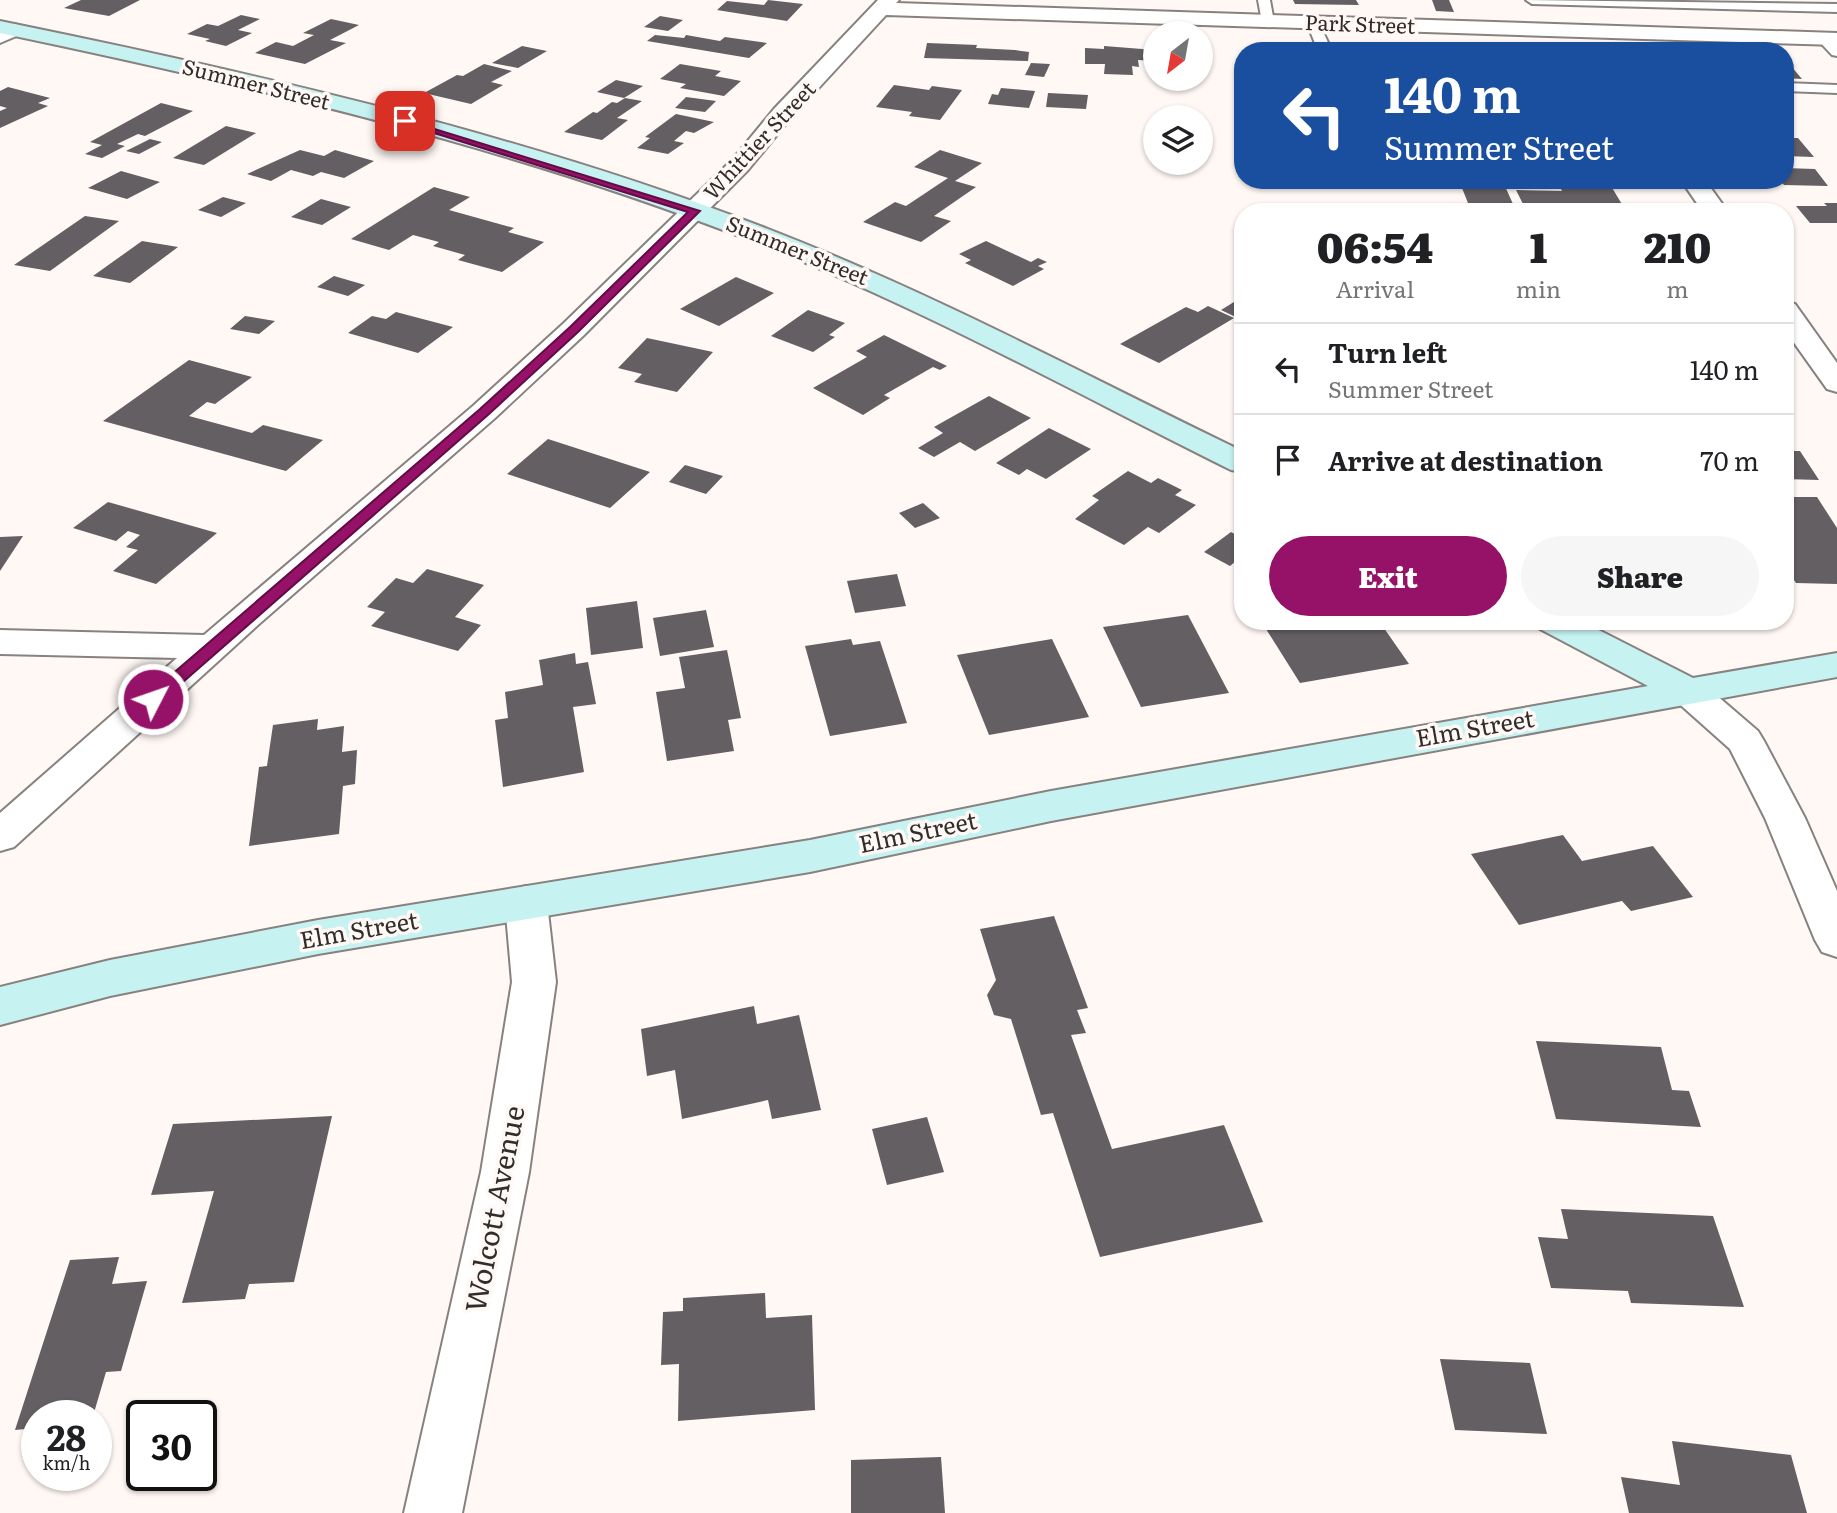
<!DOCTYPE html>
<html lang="en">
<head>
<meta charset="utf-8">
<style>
	:root { --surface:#fff; --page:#f6f6f6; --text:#202124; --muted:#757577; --line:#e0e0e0; --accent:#961168 }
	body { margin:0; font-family:Literata,serif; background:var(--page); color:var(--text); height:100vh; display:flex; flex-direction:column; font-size:26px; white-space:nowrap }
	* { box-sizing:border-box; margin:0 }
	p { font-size:23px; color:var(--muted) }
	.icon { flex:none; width:38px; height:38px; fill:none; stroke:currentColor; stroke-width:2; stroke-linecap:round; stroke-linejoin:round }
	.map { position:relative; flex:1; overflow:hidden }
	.details { position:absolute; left:1234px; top:203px; width:560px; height:427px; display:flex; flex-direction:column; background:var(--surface); border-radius:28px; box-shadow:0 2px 5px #0004 }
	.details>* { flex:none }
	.banner { position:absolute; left:1234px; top:42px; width:560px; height:147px; border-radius:28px; box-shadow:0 2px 5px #0004; background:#1a4fa0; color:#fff; overflow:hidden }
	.needle { width:46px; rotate:211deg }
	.controls { position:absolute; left:1143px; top:21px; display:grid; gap:14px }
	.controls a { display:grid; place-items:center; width:70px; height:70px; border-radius:50%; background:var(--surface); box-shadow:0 2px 5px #0004; font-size:35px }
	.speed { position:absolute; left:21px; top:1400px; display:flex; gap:14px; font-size:35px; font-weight:700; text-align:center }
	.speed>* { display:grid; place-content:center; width:91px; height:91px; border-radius:50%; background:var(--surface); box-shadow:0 2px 5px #0004; line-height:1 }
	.speed small { font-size:18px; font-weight:400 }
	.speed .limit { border:4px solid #111; border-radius:10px; background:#fff; color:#111 }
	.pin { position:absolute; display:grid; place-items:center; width:60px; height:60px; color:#fff; margin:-30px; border-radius:14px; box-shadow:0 4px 10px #0006 }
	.me { position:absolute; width:77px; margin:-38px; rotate:49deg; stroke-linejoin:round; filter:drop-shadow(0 0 5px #0008) }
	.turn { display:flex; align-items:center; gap:24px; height:147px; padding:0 35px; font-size:32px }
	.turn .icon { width:91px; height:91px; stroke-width:2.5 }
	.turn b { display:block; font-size:49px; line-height:60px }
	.eta { display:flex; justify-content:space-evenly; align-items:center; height:119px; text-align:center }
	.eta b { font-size:42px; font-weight:800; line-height:49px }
	.button { display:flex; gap:14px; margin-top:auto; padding:14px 35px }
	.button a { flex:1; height:80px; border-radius:42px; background:var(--accent); color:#fff; font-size:28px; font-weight:800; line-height:80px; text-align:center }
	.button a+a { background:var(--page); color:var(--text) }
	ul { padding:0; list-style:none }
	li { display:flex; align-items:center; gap:21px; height:91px; padding:0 35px; border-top:2px solid var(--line) }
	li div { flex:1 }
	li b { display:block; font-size:26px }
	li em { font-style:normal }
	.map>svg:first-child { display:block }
	.building { fill:#635f62 }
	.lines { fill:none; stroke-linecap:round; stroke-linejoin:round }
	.lane-casing { stroke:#87827f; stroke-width:4 }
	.street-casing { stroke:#87827f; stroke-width:4 }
	.secondary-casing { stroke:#87827f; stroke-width:4 }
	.lane { fill:#fff; fill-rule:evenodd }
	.street { fill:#fff; fill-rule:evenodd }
	.secondary { fill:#c6f2f2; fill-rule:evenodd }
	.route { fill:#961168; stroke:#620b44; stroke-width:2 }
	.labels { text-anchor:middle; stroke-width:7; stroke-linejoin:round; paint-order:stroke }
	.far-street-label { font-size:21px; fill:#302e2c; stroke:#fff8f5 }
	.street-label { font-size:24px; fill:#302e2c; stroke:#fff8f5 }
	.near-street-label { font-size:28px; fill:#302e2c; stroke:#fff8f5 }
</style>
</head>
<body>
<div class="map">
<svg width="1837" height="1513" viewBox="0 0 1837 1513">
	<rect width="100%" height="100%" fill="#fff8f5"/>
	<path class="building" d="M 81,0 L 140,0 L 109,16 L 64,8 Z
		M 768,0 L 803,4 L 787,21 L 717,10 L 727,1 L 764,5 Z
		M 1293,0 L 1356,0 L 1359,5 L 1295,4 Z
		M 1432,0 L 1449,0 L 1454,12 L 1436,11 Z
		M 241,15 L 260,19 L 238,30 L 252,33 L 226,46 L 205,41 L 210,39 L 187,34 L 207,24 L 218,26 Z
		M 660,16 L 683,20 L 668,31 L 644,27 Z
		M 331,19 L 359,25 L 330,40 L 346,43 L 305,64 L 255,53 L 276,42 L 293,46 L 314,35 L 303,33 Z
		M 655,35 L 684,38 L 686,35 L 720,41 L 725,37 L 767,43 L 749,58 L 647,41 Z
		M 927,43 L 977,45 L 976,48 L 1015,50 L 1029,52 L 1028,61 L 924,58 Z
		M 522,46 L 547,51 L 518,68 L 492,63 Z
		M 1104,46 L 1155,50 L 1155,61 L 1138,60 L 1139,67 L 1132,66 L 1133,75 L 1104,74 L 1105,64 L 1085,64 L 1085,48 L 1104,49 Z
		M 1641,46 L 1720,48 L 1720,51 L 1644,51 Z
		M 1785,59 L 1802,79 L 1785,78 Z
		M 1031,63 L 1050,64 L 1044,77 L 1025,75 Z
		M 484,64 L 512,71 L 491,82 L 503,85 L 471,104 L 424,93 L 457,75 L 463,76 Z
		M 680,64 L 721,71 L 715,76 L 741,81 L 724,96 L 680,88 L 686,84 L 660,79 Z
		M 616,80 L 643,86 L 624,98 L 597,92 Z
		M 894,85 L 929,90 L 932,86 L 962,90 L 940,120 L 909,116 L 912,112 L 876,107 Z
		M 8,87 L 50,98 L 38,103 L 48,106 L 0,128 L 0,111 L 7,108 L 0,106 L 0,91 Z
		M 1001,88 L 1035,91 L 1029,108 L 988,104 L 992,94 L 998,95 Z
		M 1048,93 L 1088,95 L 1086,109 L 1046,107 Z
		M 686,97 L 716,101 L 705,112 L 675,108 Z
		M 625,98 L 642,101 L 617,118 L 628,120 L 602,140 L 564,132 L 593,112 L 597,113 L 612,102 L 617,103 Z
		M 161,103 L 193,111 L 145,136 L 138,134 L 117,144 L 125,146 L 102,158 L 85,154 L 102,145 L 90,142 Z
		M 676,114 L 714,122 L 694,133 L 686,131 L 674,141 L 684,143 L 668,154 L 637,148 L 650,138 L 645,137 Z
		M 226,126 L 256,133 L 204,165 L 173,158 Z
		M 1785,138 L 1798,138 L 1814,157 L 1785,156 Z
		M 150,139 L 162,142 L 139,154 L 126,151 Z
		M 300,150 L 324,156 L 335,150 L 374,161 L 344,178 L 321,172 L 313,176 L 291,170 L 271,181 L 247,174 Z
		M 940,150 L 982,163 L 955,181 L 976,187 L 934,216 L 951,221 L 921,242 L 863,222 L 895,202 L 906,206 L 948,178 L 914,167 Z
		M 1785,168 L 1815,169 L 1828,186 L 1784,185 L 1780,180 L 1785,180 Z
		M 121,171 L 160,182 L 127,199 L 88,188 Z
		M 1460,183 L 1504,184 L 1513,204 L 1468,203 Z
		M 1559,185 L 1611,186 L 1623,206 L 1596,205 L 1598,209 L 1572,208 L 1570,205 L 1523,204 L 1516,190 L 1562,191 Z
		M 434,187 L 470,197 L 449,210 L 514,228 L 508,232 L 544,242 L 502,272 L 458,260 L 465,255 L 433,246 L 439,242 L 413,235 L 389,250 L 351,239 Z
		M 223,197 L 246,203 L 221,217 L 198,210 Z
		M 321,199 L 351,207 L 322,225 L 291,217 Z
		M 1824,203 L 1837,203 L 1837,223 L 1810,223 L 1796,206 L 1827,206 Z
		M 85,216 L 119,221 L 50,271 L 14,265 Z
		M 142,241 L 178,247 L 130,283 L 93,276 Z
		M 986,241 L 1031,262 L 1038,258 L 1047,262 L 1038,266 L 1044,269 L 1013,286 L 965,263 L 971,260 L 959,254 Z
		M 334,276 L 365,285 L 348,296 L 317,287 Z
		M 736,277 L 774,293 L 719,326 L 680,309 Z
		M 1242,297 L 1242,320 L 1221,310 Z
		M 1208,306 L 1234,318 L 1159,363 L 1120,344 L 1186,307 L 1198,312 Z
		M 808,310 L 845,323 L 829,335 L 835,337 L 813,352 L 771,336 Z
		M 396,312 L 453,327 L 418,353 L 348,333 L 372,316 L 386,319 Z
		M 245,316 L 275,321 L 259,334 L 230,329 Z
		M 884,335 L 947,366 L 940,370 L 933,367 L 884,395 L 890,398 L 863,415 L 813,388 L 867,357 L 856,351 Z
		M 647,338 L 713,352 L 677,392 L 634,382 L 642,374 L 618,368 Z
		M 189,360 L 252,377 L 215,404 L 207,402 L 189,416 L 252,433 L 263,425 L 323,440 L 286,471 L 103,421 Z
		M 989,396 L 1031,418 L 975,451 L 960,442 L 934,457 L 918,448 L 943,433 L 934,427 Z
		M 1049,428 L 1091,449 L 1046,479 L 1027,469 L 1019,475 L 996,463 Z
		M 548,439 L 650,472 L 610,508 L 507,474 Z
		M 1785,451 L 1800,451 L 1819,480 L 1785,479 Z
		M 685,465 L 723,476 L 706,494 L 669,482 Z
		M 1128,471 L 1151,483 L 1158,478 L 1182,490 L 1175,495 L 1196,505 L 1159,533 L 1148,527 L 1124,545 L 1075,519 L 1099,500 L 1092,496 Z
		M 1785,497 L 1817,497 L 1837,528 L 1837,584 L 1796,583 L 1785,566 Z
		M 108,502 L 217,533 L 156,584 L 113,571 L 138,550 L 126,547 L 140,535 L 128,531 L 116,541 L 73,528 Z
		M 923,503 L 940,518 L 915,528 L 899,513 Z
		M 1231,532 L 1242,538 L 1242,556 L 1230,566 L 1204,552 Z
		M 23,536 L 0,571 L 0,537 Z
		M 427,569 L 484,585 L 455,617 L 481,625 L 458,651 L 371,626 L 385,612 L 367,607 L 396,578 L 413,583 Z
		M 897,574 L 906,606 L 855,613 L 847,581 Z
		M 637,601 L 643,648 L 591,655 L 586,608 Z
		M 706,610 L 714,647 L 660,656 L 653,618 Z
		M 1188,615 L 1229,693 L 1141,707 L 1103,627 Z
		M 1261,621 L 1379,621 L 1409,664 L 1300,683 Z
		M 851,639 L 853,645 L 880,641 L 907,723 L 830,736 L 805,646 Z
		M 1052,639 L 1089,717 L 989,735 L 957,655 Z
		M 727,650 L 741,718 L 728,720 L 734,751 L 667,761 L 656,692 L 685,688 L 679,657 Z
		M 575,653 L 576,664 L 588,662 L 596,704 L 573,707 L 584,772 L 503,787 L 495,720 L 508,718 L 505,692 L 543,685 L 539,660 Z
		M 318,719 L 317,730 L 344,726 L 342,752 L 357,750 L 355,784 L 343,786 L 339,834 L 249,846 L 259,767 L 267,766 L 273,725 Z
		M 1563,835 L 1582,861 L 1653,846 L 1693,897 L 1631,911 L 1622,901 L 1519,925 L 1471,854 Z
		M 1054,916 L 1088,1008 L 1077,1010 L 1086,1033 L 1071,1035 L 1112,1149 L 1224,1125 L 1263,1222 L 1100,1257 L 1053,1113 L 1041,1115 L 1011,1019 L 994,1015 L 987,995 L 996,980 L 980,929 Z
		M 754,1006 L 757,1024 L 799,1015 L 821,1110 L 772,1119 L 768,1100 L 682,1119 L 675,1070 L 647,1076 L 641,1029 Z
		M 1536,1041 L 1661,1047 L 1672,1090 L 1689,1091 L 1701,1127 L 1556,1119 Z
		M 332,1116 L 294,1282 L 249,1284 L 245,1299 L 182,1303 L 214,1191 L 151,1195 L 173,1124 Z
		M 927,1117 L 944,1172 L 887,1185 L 872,1129 Z
		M 1561,1209 L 1713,1216 L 1744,1307 L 1631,1303 L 1628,1291 L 1551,1288 L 1538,1237 L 1568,1239 Z
		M 119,1257 L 112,1284 L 147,1281 L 121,1371 L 106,1372 L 93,1416 L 37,1416 L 37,1428 L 15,1430 L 70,1260 Z
		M 765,1293 L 766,1318 L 812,1315 L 815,1410 L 678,1421 L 679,1364 L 661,1365 L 663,1312 L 683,1311 L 683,1298 Z
		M 1440,1359 L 1530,1363 L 1547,1434 L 1455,1430 Z
		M 1672,1441 L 1791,1455 L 1807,1513 L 1629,1513 L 1621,1477 L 1680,1485 Z
		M 941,1457 L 945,1513 L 851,1513 L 851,1460 Z"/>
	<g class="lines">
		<g class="lane-casing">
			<path id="lane" d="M 1258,0 L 1270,0 L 1274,22 L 1273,25 L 1263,25 L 1262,22 Z
				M 1526,0 L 1837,4 L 1837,12 L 1532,4 Z
				M 1313,19 L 1319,23 L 1332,51 L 1318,51 L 1307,23 Z
				M 1823,34 L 1837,44 L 1837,56 L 1832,55 L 1816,38 Z
				M 1785,83 L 1837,85 L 1837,93 L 1785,91 Z"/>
		</g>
		<g class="street-casing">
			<path id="street" d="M 878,0 L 899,0 L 896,3 L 1837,33 L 1837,45 L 886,15 L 790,119 L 748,170 L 584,335 L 495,418 L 259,624 L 14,847 L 0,851 L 0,813 L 177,658 L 0,654 L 0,630 L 204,635 L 473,406 L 564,323 L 732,160 L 774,109 Z
				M 14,24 L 21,26 L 24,30 L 21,34 L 0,43 L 0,29 Z
				M 1681,180 L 1705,180 L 1728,212 L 1703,212 Z
				M 1785,302 L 1795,304 L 1837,363 L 1837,392 L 1827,389 L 1785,330 Z
				M 1688,678 L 1701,682 L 1758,731 L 1764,741 L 1805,818 L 1837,891 L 1837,957 L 1822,952 L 1815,940 L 1765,818 L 1730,749 L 1675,700 L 1670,691 L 1675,682 Z
				M 526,886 L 541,891 L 547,903 L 556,982 L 529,1172 L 462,1513 L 404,1513 L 481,1172 L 512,982 L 505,903 L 511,891 Z"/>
		</g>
		<g class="secondary-casing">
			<path id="secondary" d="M 0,21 C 259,74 521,134 768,229 C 931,292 1085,375 1242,451 L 1242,472 L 1231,470 C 1072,391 915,304 749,240 C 508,146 253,86 0,33 Z
				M 1535,621 L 1581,621 L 1693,678 L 1837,653 L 1837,677 L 1051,821 L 810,872 L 318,954 L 110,996 L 0,1025 L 0,987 L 110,960 L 318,920 L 810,840 L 1051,791 L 1648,686 L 1540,629 Z"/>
		</g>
		<use href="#lane" class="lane"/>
		<use href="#street" class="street"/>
		<use href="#secondary" class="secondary"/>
	</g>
	<path class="route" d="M 402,119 L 700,211 L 578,332 L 489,414 L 159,703 L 148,703 L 146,699 L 148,695 L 480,409 L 570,327 L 688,212 L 402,123 Z"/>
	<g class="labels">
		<g class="far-street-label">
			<text transform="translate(1360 25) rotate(2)" y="7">Park Street</text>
			<text transform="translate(256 85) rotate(14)" y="7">Summer Street</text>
			<text transform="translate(760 141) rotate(-47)" y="7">Whittier Street</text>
			<text transform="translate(797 251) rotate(22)" y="7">Summer Street</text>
		</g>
		<g class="street-label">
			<text transform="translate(1475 729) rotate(-10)" y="8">Elm Street</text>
			<text transform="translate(918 833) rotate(-12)" y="8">Elm Street</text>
			<text transform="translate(359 931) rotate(-10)" y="8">Elm Street</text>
		</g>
		<g class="near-street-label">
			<text transform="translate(495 1209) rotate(-79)" y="10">Wolcott Avenue</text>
		</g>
	</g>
</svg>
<div class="controls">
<a><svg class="needle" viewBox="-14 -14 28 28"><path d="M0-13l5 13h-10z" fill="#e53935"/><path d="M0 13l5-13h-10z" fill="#757577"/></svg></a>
<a><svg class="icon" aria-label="layers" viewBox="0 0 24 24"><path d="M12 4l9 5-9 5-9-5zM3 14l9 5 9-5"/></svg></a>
</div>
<div class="speed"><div>28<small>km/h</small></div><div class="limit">30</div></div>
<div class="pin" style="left:405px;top:121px;background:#d93025"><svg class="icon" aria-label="arrive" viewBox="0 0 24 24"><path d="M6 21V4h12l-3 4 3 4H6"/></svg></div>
<svg class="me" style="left:153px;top:699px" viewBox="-20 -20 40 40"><circle r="17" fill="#961168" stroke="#fff" stroke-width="3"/><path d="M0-11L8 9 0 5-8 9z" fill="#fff"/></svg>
<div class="banner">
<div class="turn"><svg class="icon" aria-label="left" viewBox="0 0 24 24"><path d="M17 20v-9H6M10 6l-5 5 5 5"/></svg><div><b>140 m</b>Summer Street</div></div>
</div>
<section class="details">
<div class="eta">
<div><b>06:54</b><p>Arrival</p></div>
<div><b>1</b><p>min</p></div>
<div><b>210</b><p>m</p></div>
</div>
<ul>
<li><svg class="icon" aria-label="left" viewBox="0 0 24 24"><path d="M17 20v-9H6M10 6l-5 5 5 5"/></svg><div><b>Turn left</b><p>Summer Street</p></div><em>140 m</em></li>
<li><svg class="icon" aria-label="arrive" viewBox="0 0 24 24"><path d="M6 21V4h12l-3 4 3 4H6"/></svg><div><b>Arrive at destination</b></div><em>70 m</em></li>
</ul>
<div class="button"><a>Exit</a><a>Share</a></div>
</section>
</div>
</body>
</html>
